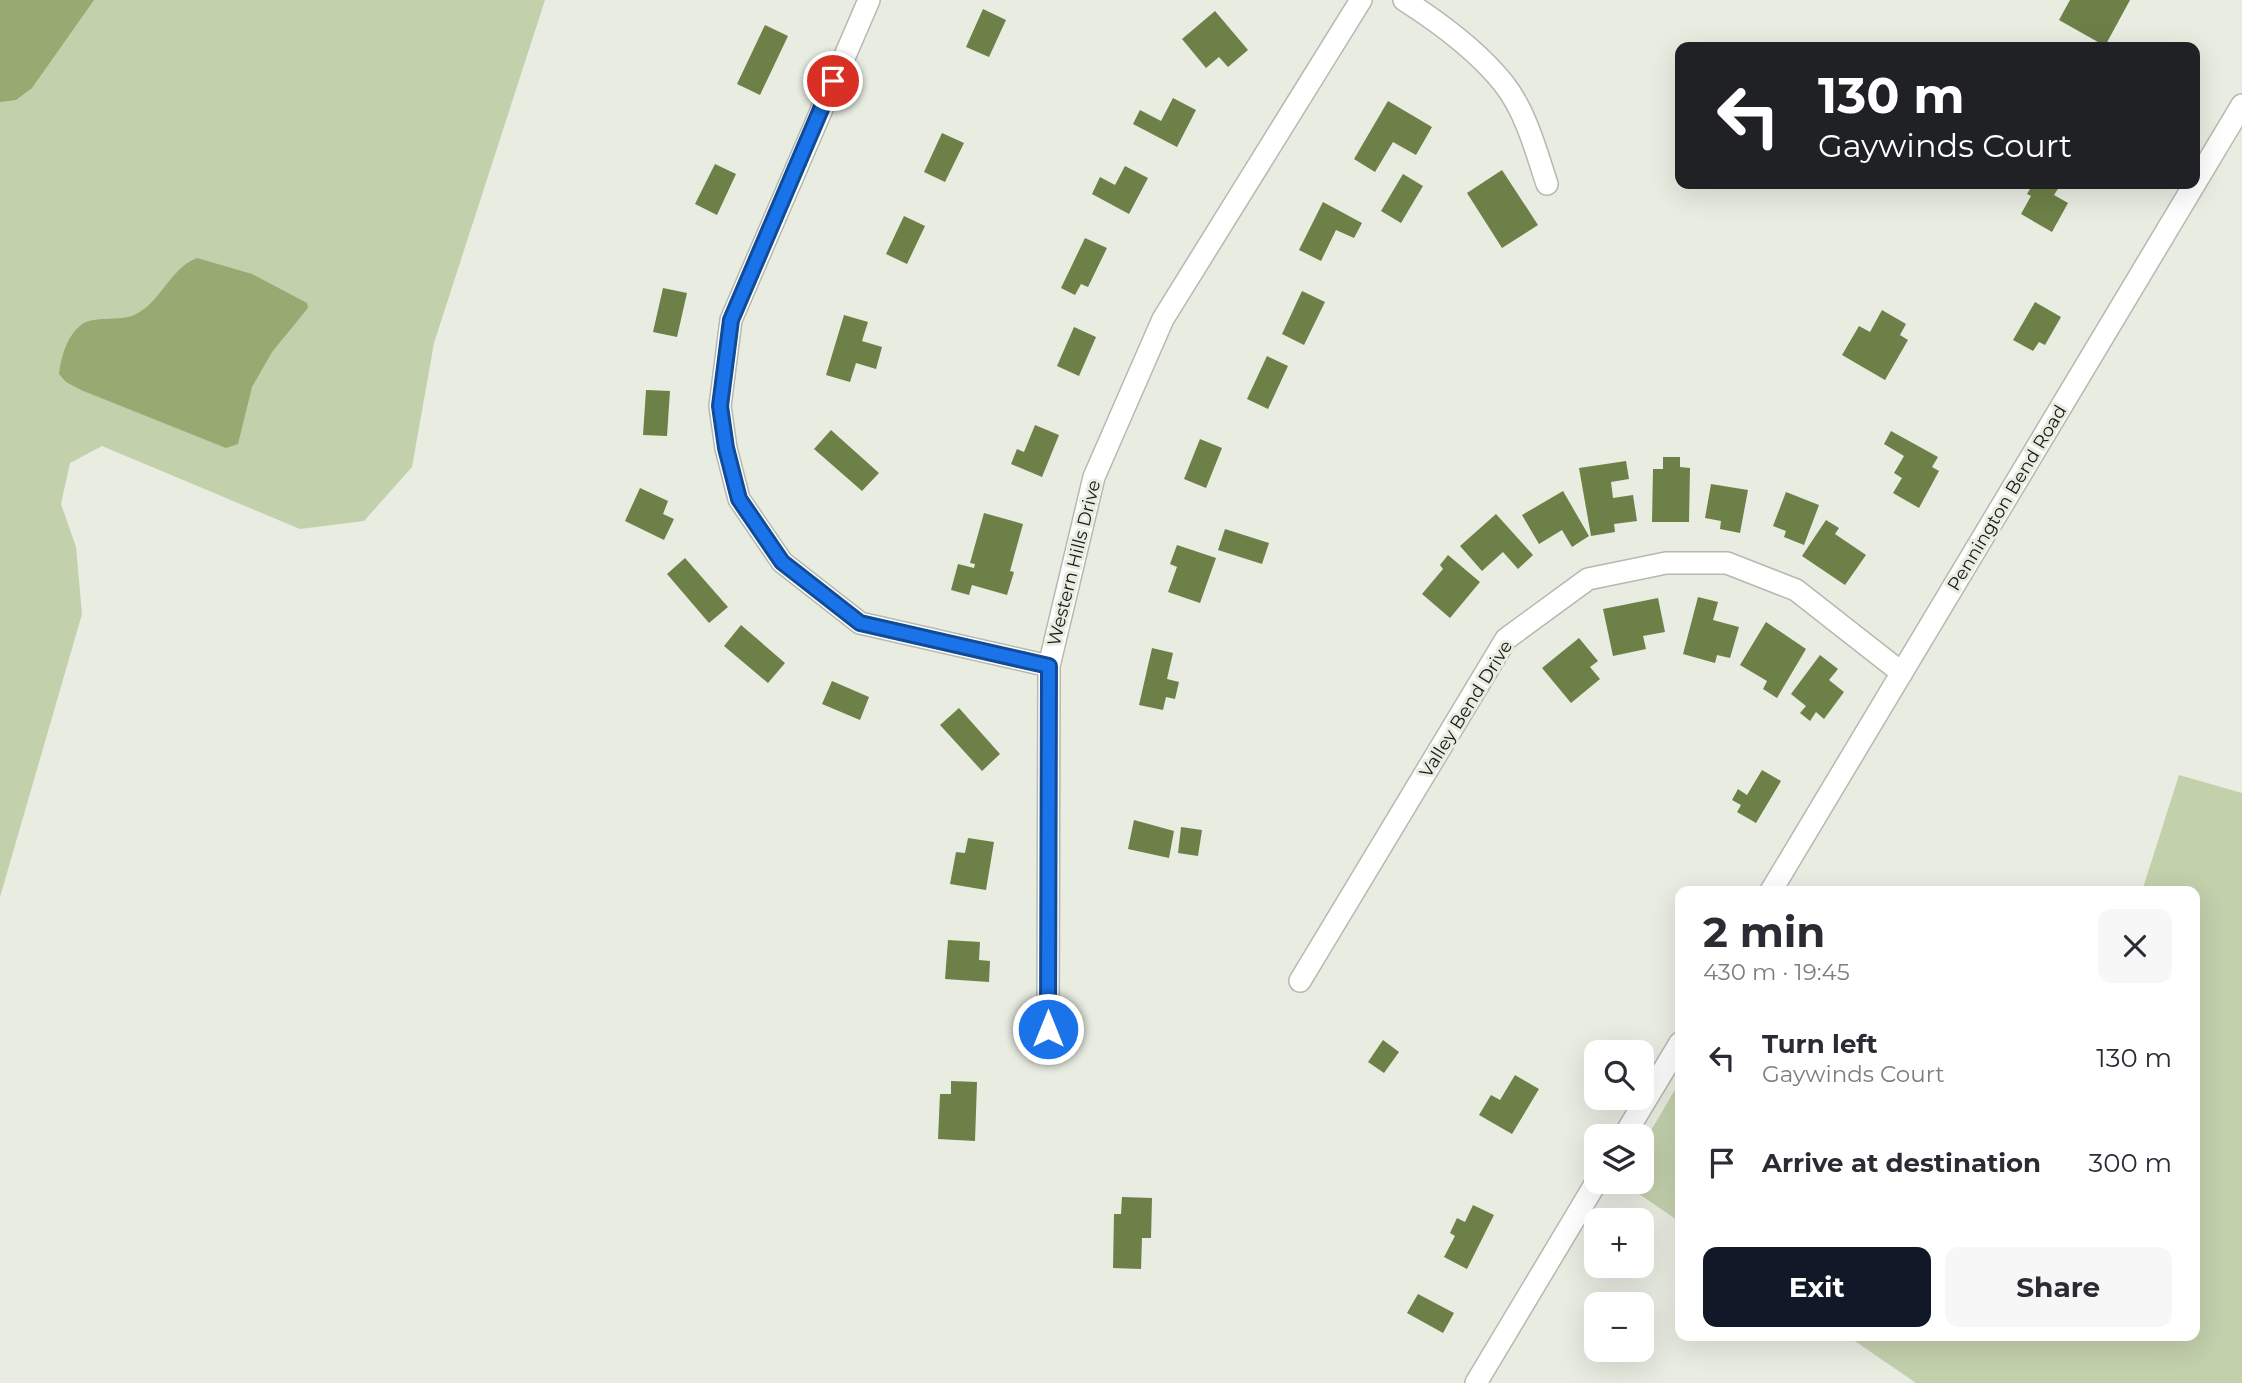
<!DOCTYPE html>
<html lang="en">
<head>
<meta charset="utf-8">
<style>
	:root { --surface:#fff; --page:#f7f7f7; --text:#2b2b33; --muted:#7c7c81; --accent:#111827 }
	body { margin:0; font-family:Montserrat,sans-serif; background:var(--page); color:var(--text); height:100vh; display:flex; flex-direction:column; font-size:26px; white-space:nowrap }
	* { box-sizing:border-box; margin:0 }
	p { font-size:23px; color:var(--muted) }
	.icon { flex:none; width:38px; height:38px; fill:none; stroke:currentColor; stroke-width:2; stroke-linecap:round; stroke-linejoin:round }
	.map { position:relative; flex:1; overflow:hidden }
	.side { position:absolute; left:1675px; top:886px; width:525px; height:455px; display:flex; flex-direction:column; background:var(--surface); border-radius:14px; box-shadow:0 7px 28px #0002 }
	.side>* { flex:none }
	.top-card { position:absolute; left:1675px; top:42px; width:525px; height:147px; border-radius:14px; box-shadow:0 7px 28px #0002; background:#202124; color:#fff; overflow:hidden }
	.tools { position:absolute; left:1584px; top:1040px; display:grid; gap:14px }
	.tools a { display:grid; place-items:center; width:70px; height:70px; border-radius:14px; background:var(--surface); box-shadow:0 7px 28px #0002; font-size:35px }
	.pin { position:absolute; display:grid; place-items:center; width:60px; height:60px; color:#fff; margin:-30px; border:4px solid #fff; border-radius:50%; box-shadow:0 2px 7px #0007 }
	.me { position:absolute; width:77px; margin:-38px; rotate:0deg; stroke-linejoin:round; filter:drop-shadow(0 0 5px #0008) }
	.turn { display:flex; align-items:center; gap:24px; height:147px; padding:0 28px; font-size:32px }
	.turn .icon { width:91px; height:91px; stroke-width:2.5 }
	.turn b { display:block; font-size:49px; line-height:60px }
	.round { display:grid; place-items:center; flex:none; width:74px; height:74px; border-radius:14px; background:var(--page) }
	.headline { display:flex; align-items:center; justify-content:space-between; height:119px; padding:0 28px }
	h1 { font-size:42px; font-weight:700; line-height:52px }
	.button { display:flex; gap:14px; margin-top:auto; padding:14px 28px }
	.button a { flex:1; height:80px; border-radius:14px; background:var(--accent); color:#fff; font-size:28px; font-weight:700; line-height:80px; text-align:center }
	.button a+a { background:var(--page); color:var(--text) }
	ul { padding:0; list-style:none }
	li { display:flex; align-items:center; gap:21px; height:105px; padding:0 28px }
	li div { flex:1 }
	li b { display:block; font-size:26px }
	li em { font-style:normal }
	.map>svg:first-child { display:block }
	.green { fill:#c3d0ac }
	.water { fill:#96aa71 }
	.building { fill:#6d8048 }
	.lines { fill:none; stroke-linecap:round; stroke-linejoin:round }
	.street-casing { stroke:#b5b9af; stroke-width:24 }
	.street { stroke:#fff; stroke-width:21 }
	.route-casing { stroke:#114b97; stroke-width:18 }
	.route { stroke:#1a73e8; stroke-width:12 }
	.labels { text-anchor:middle; stroke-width:6; stroke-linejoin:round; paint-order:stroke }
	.street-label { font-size:18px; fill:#171814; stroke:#e8ece1 }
</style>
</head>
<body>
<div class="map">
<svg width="2242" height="1383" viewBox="0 0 2242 1383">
	<rect width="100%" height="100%" fill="#e8ece1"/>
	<path class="green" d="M 0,0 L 545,0 L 434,343 L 412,467 L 364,521 L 300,529 L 102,446 L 70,463 L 61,504 L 76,547 L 82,614 L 0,897 Z
		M 2179,775 L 2242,793 L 2242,1383 L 1916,1383 L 1846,1335 L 2194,1335 L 2194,891 L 2142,891 Z
		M 1680,1081 L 1680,1222 L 1620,1181 L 1642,1181 L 1642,1146 Z"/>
	<path class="water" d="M 0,0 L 94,0 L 32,88 L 16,100 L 0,102 Z
		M 197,258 L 252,274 L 307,303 L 308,308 L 272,352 L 252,387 L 238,444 L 226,448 L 81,390 L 66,382 L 59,374 C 61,357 67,336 81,325 C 94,315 118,322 134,315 C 161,303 170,268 197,258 Z"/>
	<path class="building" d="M 2070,0 L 2130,0 L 2105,46 L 2059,20 Z
		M 983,9 L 1006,20 L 989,57 L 966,47 Z
		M 1215,11 L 1248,50 L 1228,67 L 1219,57 L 1206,68 L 1182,39 Z
		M 765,25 L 788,36 L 760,95 L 737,84 Z
		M 1173,98 L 1196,110 L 1177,147 L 1133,124 L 1140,110 L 1161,121 Z
		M 1388,101 L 1432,127 L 1416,155 L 1393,142 L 1375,172 L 1354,159 Z
		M 942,133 L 964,143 L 945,182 L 924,172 Z
		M 715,164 L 736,174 L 717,215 L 695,204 Z
		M 1125,166 L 1148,178 L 1129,214 L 1092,194 L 1100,177 L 1115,185 Z
		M 1502,170 L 1538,225 L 1502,248 L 1467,193 Z
		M 1403,174 L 1423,186 L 1401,223 L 1381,211 Z
		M 2033,184 L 2061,184 L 2054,195 L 2068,203 L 2052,232 L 2021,214 L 2031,196 L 2027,194 Z
		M 1323,202 L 1362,223 L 1354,238 L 1336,230 L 1321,261 L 1299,250 Z
		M 904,216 L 925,226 L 907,264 L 886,254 Z
		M 1085,238 L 1107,248 L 1088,287 L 1081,284 L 1075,295 L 1061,288 Z
		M 663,288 L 687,293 L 677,337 L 653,332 Z
		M 1302,291 L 1325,302 L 1304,345 L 1282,334 Z
		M 2035,302 L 2061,317 L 2045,345 L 2039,342 L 2033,351 L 2013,340 Z
		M 1882,310 L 1906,324 L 1900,335 L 1908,340 L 1885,380 L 1842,355 L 1859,326 L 1870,332 Z
		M 844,315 L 868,322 L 862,341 L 882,347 L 876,369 L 856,363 L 850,382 L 826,375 Z
		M 1074,327 L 1096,337 L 1079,376 L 1057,366 Z
		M 1267,356 L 1288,366 L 1268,409 L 1247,399 Z
		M 646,390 L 670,391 L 667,436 L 643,435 Z
		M 1035,425 L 1059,435 L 1042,477 L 1011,464 L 1017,449 L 1024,452 Z
		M 831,430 L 879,473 L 862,491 L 814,449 Z
		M 1891,431 L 1938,457 L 1932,467 L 1939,471 L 1919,508 L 1893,493 L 1902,478 L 1894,473 L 1904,456 L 1884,444 Z
		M 1200,439 L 1222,448 L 1206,488 L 1184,479 Z
		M 1663,457 L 1680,457 L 1680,467 L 1690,468 L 1689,522 L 1652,522 L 1653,469 L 1663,469 Z
		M 1626,461 L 1629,479 L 1611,482 L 1613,498 L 1633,495 L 1637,521 L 1614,524 L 1615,532 L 1591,536 L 1579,468 Z
		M 1711,484 L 1748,490 L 1740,533 L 1720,529 L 1721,521 L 1705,518 Z
		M 640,488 L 668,501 L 663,514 L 674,519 L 664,540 L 625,521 Z
		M 1563,491 L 1589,536 L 1572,547 L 1562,530 L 1539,544 L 1522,515 Z
		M 1786,492 L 1819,505 L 1804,545 L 1784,537 L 1786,531 L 1773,526 Z
		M 984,513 L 1023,524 L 1010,571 L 1014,572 L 1007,595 L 972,585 L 969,595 L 951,590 L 958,564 L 974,568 L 975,564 L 970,563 Z
		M 1496,514 L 1533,555 L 1518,569 L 1503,552 L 1482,571 L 1460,546 Z
		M 1826,520 L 1839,528 L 1835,534 L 1866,555 L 1845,585 L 1802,556 Z
		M 1225,529 L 1269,543 L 1262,564 L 1218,550 Z
		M 1177,545 L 1216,558 L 1200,603 L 1168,592 L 1177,567 L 1170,564 Z
		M 1448,555 L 1480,582 L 1450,618 L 1422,594 L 1443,569 L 1440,565 Z
		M 685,558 L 728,607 L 709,623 L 667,574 Z
		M 1698,597 L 1718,602 L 1713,620 L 1739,627 L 1730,658 L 1717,655 L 1715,663 L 1683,654 Z
		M 1658,598 L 1665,632 L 1643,636 L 1646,649 L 1613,656 L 1603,609 Z
		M 1766,622 L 1806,649 L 1777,698 L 1763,689 L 1767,681 L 1740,665 Z
		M 741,625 L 785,663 L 768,683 L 724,646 Z
		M 1579,638 L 1598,661 L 1590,667 L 1600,679 L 1571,703 L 1542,668 Z
		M 1152,648 L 1173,653 L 1167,679 L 1179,682 L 1175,699 L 1166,697 L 1163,710 L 1139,705 Z
		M 1820,655 L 1838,669 L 1829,680 L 1844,692 L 1824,719 L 1816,712 L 1810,721 L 1800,713 L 1806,706 L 1791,694 Z
		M 832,681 L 869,697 L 860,720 L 822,704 Z
		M 959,708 L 1000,754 L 982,771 L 940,725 Z
		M 1762,770 L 1781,781 L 1756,823 L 1737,812 L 1741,805 L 1732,800 L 1738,789 L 1747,795 Z
		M 1134,820 L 1174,831 L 1169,858 L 1128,849 Z
		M 1181,827 L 1202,830 L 1198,856 L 1178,853 Z
		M 968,838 L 994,842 L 986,890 L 950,884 L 956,852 L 965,853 Z
		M 948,940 L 980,942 L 979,960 L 990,961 L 989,982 L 945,979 Z
		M 1383,1040 L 1399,1052 L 1384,1073 L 1368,1062 Z
		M 1515,1075 L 1539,1089 L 1512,1134 L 1479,1115 L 1491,1095 L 1500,1100 Z
		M 951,1081 L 977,1082 L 975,1141 L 938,1139 L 940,1094 L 951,1094 Z
		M 1122,1197 L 1152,1198 L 1151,1238 L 1142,1238 L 1141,1269 L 1113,1268 L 1114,1214 L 1121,1214 Z
		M 1473,1205 L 1494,1215 L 1467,1269 L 1444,1257 L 1455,1236 L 1450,1233 L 1457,1218 L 1465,1222 Z
		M 1418,1294 L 1454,1313 L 1443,1333 L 1407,1313 Z"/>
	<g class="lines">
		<g class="street-casing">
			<path id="street" d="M 869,0 L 731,320 L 720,406 L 726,448 L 739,499 L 782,562 L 860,623 L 1049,666
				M 1404,0 C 1440,23 1477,50 1504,84 C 1526,112 1536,151 1547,184
				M 1771,891 L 2242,105
				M 1300,981 L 1506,639 L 1588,579 L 1666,563 L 1727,563 L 1796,590 L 1902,673
				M 1048,1029 L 1049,666 L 1094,477 L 1163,319 L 1361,0
				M 1624,1136 L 1680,1043
				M 1476,1383 L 1597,1181"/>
		</g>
		<use href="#street" class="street"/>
	</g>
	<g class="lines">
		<g class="route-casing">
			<path id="route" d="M 833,81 L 731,320 L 720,406 L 726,448 L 739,499 L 782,562 L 860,623 L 1049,666 L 1048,1029"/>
		</g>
		<use href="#route" class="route"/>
	</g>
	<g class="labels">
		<g class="street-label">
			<text transform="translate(2007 498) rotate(-59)" y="6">Pennington Bend Road</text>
			<text transform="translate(1074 563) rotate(-76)" y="6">Western Hills Drive</text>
			<text transform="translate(1466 709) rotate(-58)" y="6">Valley Bend Drive</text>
		</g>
	</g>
</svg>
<div class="tools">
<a><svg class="icon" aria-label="search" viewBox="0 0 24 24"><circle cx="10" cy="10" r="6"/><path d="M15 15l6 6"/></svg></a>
<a><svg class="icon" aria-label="layers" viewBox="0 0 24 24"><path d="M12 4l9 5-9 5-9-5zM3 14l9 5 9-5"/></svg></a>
<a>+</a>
<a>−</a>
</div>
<div class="pin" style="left:833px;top:81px;background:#d93025"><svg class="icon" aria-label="arrive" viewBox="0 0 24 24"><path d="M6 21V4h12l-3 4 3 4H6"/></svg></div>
<svg class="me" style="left:1048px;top:1029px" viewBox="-20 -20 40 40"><circle r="17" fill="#1a73e8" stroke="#fff" stroke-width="3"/><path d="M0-11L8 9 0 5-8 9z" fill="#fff"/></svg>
<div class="top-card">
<div class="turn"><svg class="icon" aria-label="left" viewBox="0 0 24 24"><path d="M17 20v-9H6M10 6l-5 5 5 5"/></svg><div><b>130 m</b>Gaywinds Court</div></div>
</div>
<section class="side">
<div class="headline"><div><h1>2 min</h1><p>430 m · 19:45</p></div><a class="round"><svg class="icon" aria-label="close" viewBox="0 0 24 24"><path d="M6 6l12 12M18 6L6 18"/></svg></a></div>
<ul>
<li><svg class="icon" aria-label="left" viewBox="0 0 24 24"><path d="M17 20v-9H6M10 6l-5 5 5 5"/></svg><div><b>Turn left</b><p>Gaywinds Court</p></div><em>130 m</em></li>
<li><svg class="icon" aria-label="arrive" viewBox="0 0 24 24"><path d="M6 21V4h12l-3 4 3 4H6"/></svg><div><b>Arrive at destination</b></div><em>300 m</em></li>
</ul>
<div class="button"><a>Exit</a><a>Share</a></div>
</section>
</div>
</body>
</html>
